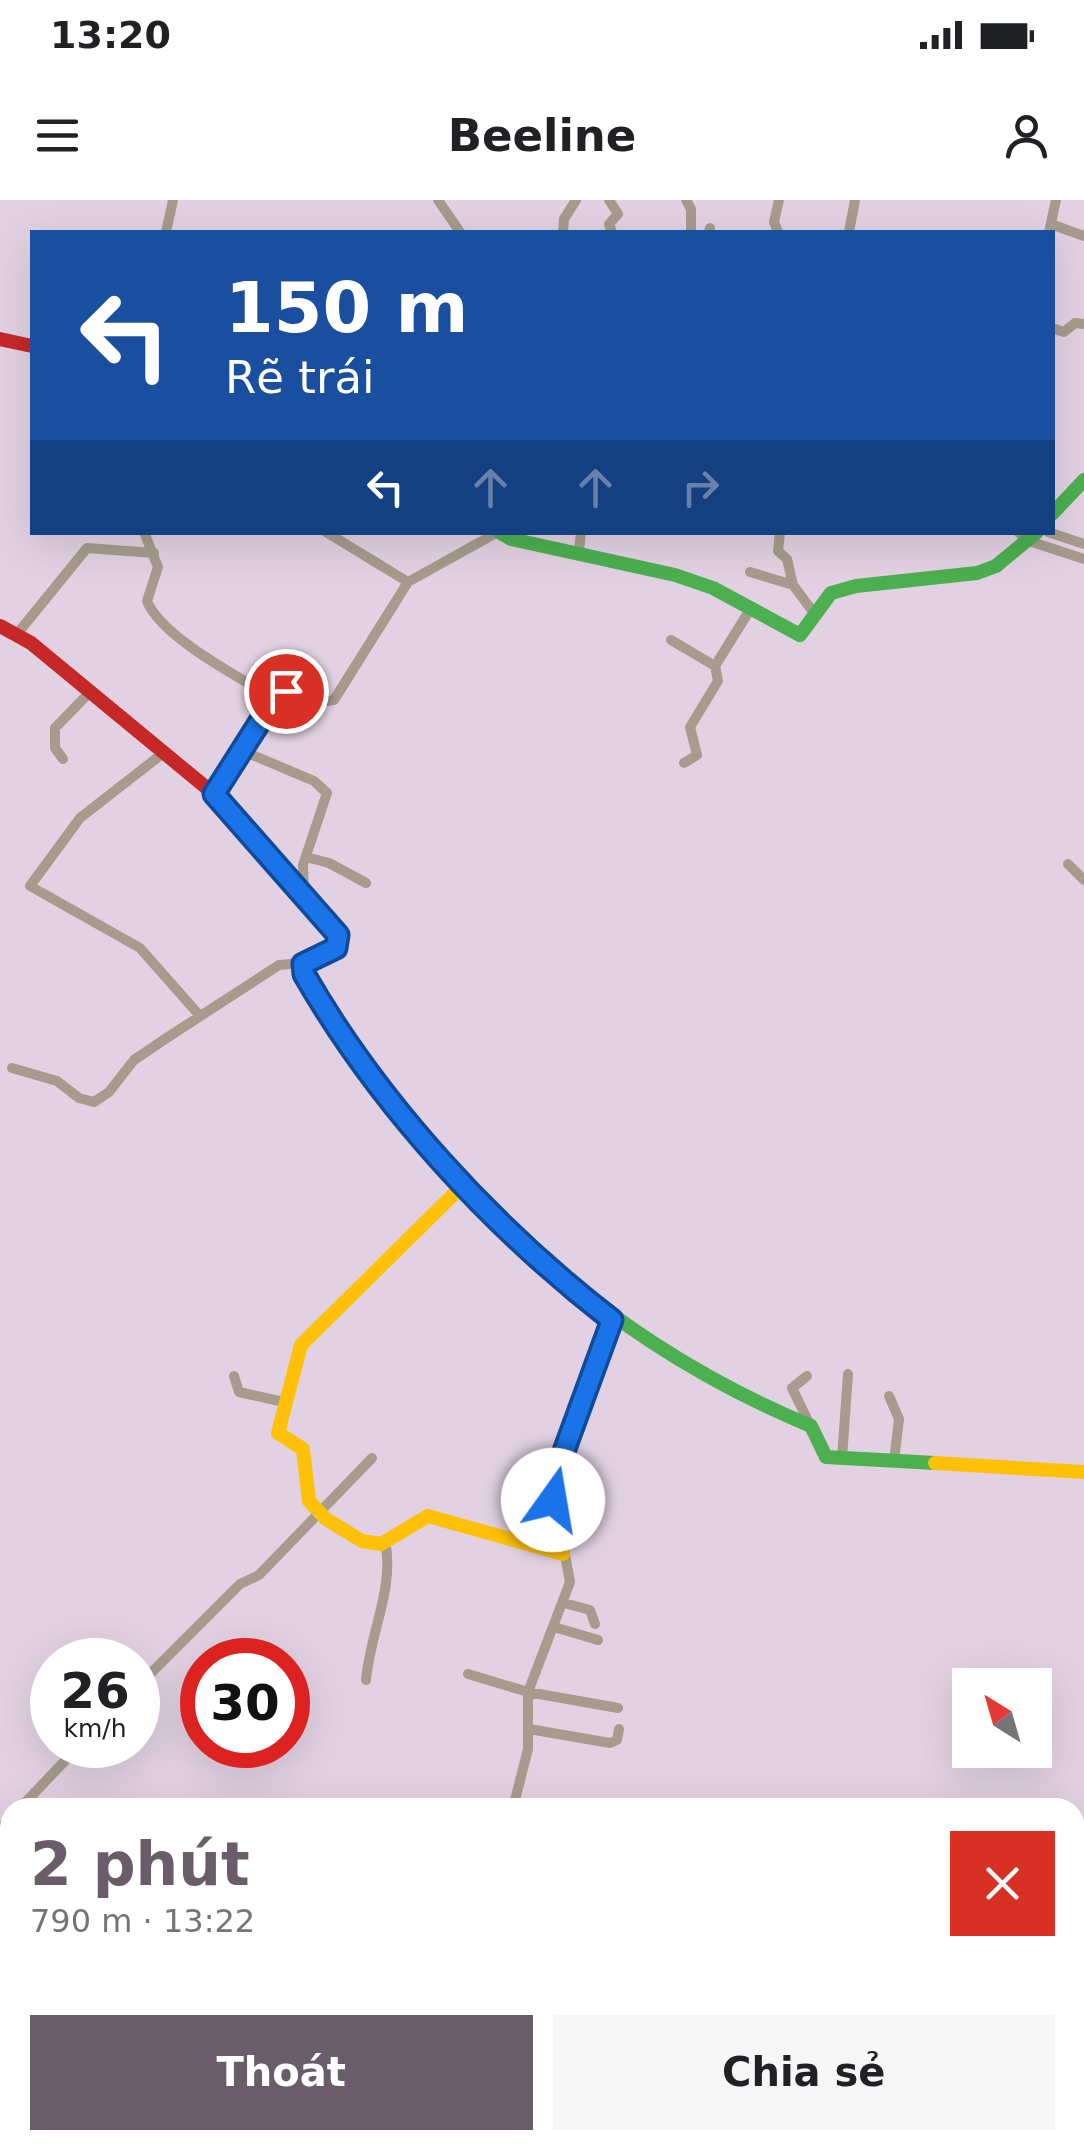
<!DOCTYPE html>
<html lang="vi">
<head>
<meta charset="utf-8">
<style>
	:root { --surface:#fff; --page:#f6f6f6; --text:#202124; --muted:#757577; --accent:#6a5d6a }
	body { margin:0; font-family:"DejaVu Sans",sans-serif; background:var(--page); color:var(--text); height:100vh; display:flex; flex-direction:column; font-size:38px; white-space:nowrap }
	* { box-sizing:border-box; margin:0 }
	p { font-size:32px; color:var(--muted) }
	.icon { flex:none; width:55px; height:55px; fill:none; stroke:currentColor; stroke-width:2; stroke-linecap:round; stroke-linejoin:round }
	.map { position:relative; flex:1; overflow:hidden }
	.panel { position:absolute; left:0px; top:1598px; width:1085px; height:352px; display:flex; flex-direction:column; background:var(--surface); border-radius:30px 30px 0 0; box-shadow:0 10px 40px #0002 }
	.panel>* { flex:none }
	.banner { position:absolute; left:30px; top:30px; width:1025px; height:305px; border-radius:0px; box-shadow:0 10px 40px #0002; background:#1a4fa0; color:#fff; overflow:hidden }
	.needle { width:65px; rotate:323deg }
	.controls { position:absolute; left:952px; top:1468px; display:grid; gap:20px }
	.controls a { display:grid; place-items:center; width:100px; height:100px; border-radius:0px; background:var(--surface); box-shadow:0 10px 40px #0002; font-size:50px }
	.speed { position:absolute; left:30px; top:1438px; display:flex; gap:20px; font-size:50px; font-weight:700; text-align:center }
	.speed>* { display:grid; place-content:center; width:130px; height:130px; border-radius:50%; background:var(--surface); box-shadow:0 10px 40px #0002; line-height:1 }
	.speed small { font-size:25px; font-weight:400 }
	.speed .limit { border:15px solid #d22; background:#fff; color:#111 }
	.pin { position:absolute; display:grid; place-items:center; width:85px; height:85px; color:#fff; margin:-42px; border:5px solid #fff; border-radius:50%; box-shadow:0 2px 10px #0007 }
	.me { position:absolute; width:110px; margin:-55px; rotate:13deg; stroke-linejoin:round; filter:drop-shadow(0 0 8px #0008) }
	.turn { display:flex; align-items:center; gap:35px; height:210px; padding:0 30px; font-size:45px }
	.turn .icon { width:130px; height:130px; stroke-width:2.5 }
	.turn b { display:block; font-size:70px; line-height:85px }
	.lanes { display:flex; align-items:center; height:95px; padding:0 30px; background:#0003; justify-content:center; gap:50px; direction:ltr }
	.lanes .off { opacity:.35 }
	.round { display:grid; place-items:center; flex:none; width:105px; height:105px; border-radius:0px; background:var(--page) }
	.summary { display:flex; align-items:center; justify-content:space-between; height:170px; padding:0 30px }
	h1 { font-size:60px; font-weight:800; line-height:75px; color:var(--accent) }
	.primary-button { display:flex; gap:20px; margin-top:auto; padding:20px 30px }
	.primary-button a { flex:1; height:115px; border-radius:0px; background:var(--accent); color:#fff; font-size:40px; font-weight:800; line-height:115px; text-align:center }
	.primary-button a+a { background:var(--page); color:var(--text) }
	.status { display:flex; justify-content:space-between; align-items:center; height:70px; padding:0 50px; background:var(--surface); direction:ltr }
	.status svg { height:28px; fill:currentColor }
	header { display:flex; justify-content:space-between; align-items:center; height:130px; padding:0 30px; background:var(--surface); font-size:45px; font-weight:800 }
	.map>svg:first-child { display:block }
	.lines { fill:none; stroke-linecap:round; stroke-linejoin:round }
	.street { stroke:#a79b8d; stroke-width:10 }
	.fast { stroke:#4caf50; stroke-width:14 }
	.slow { stroke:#ffc107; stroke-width:14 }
	.jam { stroke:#c62828; stroke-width:14 }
	.route-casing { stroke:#114b97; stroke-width:25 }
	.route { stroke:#1a73e8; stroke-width:18 }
</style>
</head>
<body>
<div class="status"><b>13:20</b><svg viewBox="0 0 49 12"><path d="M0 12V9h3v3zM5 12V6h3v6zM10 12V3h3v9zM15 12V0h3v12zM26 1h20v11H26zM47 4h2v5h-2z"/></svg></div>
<header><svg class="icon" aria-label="menu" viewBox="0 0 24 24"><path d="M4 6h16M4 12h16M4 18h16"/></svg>Beeline<svg class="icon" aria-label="person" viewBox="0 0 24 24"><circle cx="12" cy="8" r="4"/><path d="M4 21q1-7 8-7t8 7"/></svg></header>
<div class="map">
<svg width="1084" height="1948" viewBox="0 0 1084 1948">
	<rect width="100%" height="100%" fill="#e2d1e2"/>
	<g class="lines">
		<path class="street" d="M 438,0 L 460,32
			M 609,0 L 618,14 L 609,24 L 612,32
			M 686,0 L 691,9 L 691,32
			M 1051,24 L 1084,36
			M 166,32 L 173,0
			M 563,32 L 564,19 L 576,0
			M 709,32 L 710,28
			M 778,32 L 774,22 L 779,0
			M 849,32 L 855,0
			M 1049,32 L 1056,0
			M 1052,128 L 1064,132 L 1075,123 L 1084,124
			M 144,332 L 158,367 L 147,401 C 162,438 241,478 275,499
			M 326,332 L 408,382
			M 780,332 L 778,351 L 787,359 L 793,385 L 814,413
			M 1018,332 L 1029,341 L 1084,359
			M 1048,332 L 1084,344
			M 579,351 L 581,332
			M 750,372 L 793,385
			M 17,434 L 87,348 L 154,353
			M 671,440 L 715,466
			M 162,554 L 80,618 L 30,686 L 140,748 L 200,816
			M 63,559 L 55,548 L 55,528 L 89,493
			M 684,563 L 697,555 L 690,527 L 718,481 L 715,466 L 751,408
			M 214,594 L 243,551
			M 306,657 L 329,663 L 366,683
			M 1068,664 L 1084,680
			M 304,695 L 303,665 L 327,593 L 314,581 L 243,551 L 281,493 C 300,488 316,505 334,500 L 408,382 L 498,332
			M 12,868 L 57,881 L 79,898 L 94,902 L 109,892 L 134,860 L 165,839 L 279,765 L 303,763
			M 234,1176 L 239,1192 L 284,1202
			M 807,1176 L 792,1188 L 810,1225
			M 889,1196 L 899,1219 L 894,1261
			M 842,1258 L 848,1174
			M 564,1403 L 590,1410 L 595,1424
			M 554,1427 L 598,1440
			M 468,1474 L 528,1492 L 618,1508
			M 366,1480 C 370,1433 395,1387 385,1341
			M 138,1486 L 240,1384 L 259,1375 L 372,1258
			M 529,1529 L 610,1543 L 617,1540 L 619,1529
			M 20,1608 L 80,1545
			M 513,1608 L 528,1549 L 528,1492 L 570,1382 L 552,1284 L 612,1120
			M 0,1629 L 10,1618
			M 0,1804 L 10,1820
			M 0,1920 L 10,1916
			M 482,1940 L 484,1948"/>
		<path class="fast" d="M 1052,314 L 1084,280
			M 499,332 L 511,339 L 675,375 L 713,388 L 800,435 L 831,393 L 856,386 L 977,373 L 996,366 L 1037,332
			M 346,839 C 479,1014 605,1140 811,1226 L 826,1257 L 935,1263"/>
		<path class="slow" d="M 465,983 L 301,1145 L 278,1233 L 303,1249 L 309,1301 L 326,1319 L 362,1341 L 381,1344 L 428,1316 L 563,1354
			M 935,1263 L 1084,1272"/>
		<path class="jam" d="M 0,139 L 32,146
			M 0,426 L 31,443 L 214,594 L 338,735 L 336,748 L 301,768 L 346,839"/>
	</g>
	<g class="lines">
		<g class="route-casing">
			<path id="route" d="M 286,491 L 275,498 L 214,594 L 338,735 L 336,748 L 303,764 L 304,774 C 379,905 493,1028 612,1120 L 552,1284 L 553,1300"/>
		</g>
		<use href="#route" class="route"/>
	</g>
</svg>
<div class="controls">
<a><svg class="needle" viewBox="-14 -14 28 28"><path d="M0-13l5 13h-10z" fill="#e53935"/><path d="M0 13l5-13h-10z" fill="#757577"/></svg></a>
</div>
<div class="speed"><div>26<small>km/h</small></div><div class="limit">30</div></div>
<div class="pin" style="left:286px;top:491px;background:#d93025"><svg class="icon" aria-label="arrive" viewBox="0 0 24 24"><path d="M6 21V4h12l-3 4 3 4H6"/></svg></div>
<svg class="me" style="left:553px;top:1300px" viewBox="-20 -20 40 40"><circle r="19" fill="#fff"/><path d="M0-13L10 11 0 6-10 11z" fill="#1a73e8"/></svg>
<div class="banner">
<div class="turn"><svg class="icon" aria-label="left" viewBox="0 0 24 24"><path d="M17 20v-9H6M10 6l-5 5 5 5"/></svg><div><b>150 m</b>Rẽ trái</div></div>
<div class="lanes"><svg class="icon" aria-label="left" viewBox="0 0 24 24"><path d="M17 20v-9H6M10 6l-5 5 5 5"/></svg><svg class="icon off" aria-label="ahead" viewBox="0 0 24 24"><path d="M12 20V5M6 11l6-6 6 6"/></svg><svg class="icon off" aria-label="ahead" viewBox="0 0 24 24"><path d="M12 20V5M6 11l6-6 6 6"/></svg><svg class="icon off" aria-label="right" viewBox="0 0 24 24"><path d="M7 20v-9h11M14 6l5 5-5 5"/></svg></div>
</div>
<section class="panel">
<div class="summary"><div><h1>2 phút</h1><p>790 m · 13:22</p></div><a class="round" style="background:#d93025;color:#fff"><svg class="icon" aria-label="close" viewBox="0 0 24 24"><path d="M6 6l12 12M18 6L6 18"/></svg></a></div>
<div class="primary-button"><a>Thoát</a><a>Chia sẻ</a></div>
</section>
</div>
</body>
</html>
